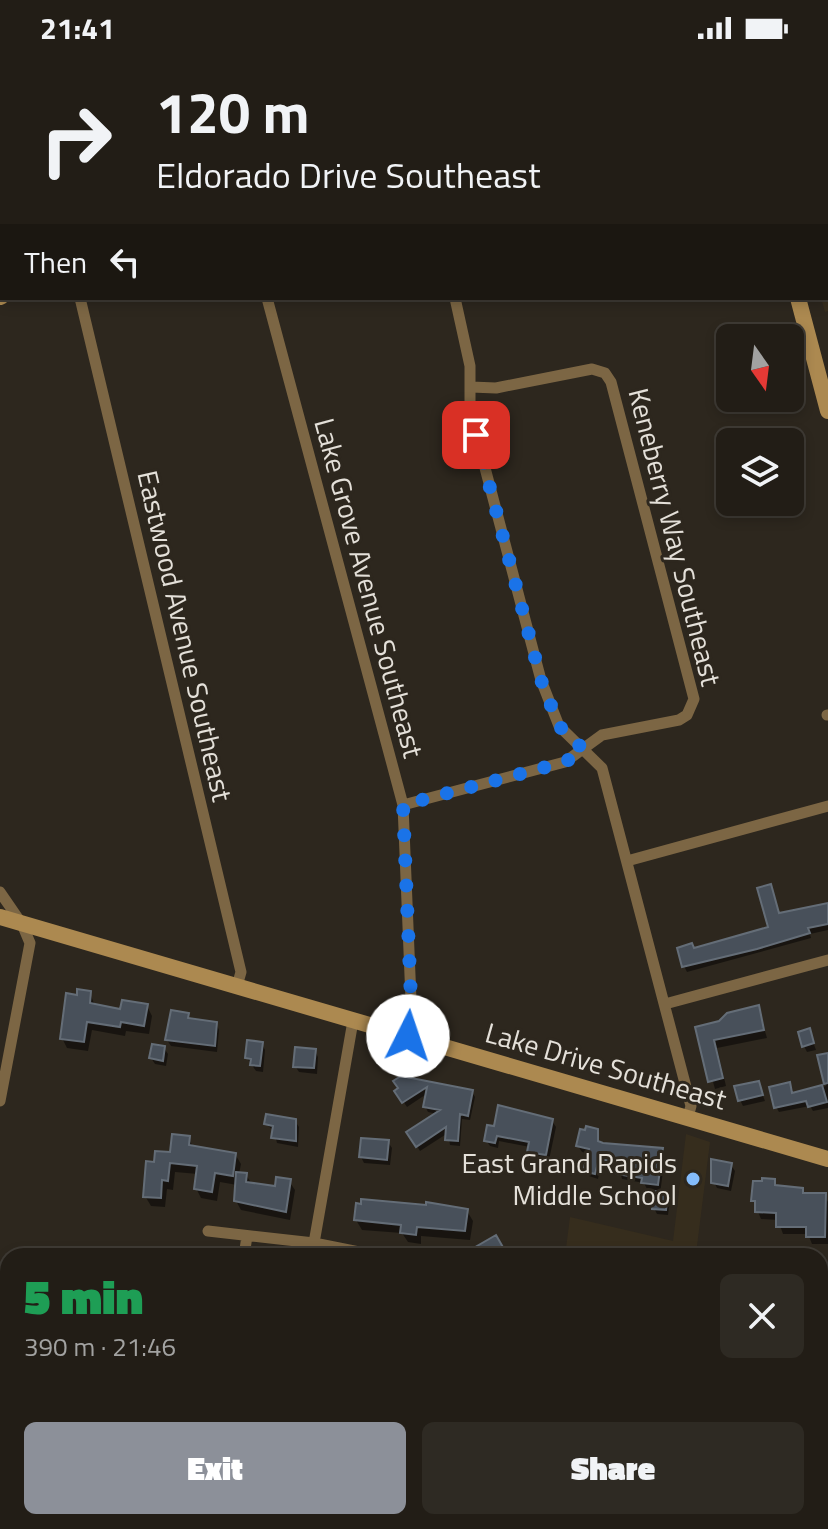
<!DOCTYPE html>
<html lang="en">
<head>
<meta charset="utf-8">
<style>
	:root { --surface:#221d16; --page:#2e2a23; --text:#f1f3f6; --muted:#a2a2a1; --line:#3f3b35; --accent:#8c9099 }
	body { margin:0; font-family:"Titillium Web",sans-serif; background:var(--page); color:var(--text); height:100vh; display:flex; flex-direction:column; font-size:30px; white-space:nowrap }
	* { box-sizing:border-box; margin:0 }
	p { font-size:26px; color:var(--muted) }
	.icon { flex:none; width:44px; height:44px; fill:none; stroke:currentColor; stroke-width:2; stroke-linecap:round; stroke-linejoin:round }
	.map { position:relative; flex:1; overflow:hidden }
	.panel { position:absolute; left:0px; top:1192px; width:828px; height:282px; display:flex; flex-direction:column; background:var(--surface); border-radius:24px 24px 0 0; box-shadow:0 4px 12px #0003,0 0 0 2px var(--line) }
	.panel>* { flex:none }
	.banner { position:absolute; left:0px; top:0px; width:828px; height:244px; box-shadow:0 4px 12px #0003,0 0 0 2px var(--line); background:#221d16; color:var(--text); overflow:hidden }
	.needle { width:52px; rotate:166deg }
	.controls { position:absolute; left:716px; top:268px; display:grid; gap:16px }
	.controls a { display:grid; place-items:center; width:88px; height:88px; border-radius:12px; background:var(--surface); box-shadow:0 4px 12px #0003,0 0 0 2px var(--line); font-size:40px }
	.pin { position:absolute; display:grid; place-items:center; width:68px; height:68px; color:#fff; margin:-34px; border-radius:16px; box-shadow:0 4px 12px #0006 }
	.me { position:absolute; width:88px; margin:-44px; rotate:4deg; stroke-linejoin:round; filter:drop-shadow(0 0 6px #0008) }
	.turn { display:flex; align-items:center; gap:28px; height:168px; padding:0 24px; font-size:36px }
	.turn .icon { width:104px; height:104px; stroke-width:2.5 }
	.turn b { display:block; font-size:56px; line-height:68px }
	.then { display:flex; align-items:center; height:76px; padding:0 24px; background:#0003; gap:16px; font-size:30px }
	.round { display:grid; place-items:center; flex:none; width:84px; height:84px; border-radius:12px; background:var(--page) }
	.summary { display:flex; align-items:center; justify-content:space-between; height:136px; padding:0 24px }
	h1 { font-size:48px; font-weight:800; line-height:60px; color:#1e9e55 }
	.button { display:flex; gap:16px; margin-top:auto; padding:16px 24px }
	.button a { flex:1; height:92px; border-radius:12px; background:var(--accent); color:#fff; font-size:32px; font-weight:800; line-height:92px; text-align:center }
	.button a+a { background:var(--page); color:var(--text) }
	.status { display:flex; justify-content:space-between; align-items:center; height:56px; padding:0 40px; background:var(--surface); direction:ltr }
	.status svg { height:22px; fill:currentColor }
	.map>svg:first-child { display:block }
	.built { fill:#362d1d }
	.shadow { fill:#0007 }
	.building { fill:#48505a; stroke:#646d77; stroke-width:2 }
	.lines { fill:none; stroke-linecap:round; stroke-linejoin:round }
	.street { stroke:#7c6644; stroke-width:11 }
	.secondary { stroke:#ac8950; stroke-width:16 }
	.route { stroke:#1a73e8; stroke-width:14; stroke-dasharray:0 25.2 }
	.poi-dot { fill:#84bcfb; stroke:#2d271e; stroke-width:3 }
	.labels { text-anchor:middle; stroke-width:6; stroke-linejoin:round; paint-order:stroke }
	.street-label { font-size:28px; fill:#e4e0d9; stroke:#2d271e }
	.poi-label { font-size:28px; fill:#e4e0d9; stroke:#2d271e; text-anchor:end }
</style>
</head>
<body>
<div class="status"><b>21:41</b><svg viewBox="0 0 49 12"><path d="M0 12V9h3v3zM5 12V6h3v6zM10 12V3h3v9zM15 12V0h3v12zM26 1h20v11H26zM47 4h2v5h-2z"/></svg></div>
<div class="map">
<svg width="828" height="1473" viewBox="0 0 828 1473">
	<rect width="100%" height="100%" fill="#2d271e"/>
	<path class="built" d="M 828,52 L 828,255 L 825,256 L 821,242 L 826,242 Z
		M 686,1078 L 710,1086 L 697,1190 L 742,1200 L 565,1200 L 570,1161 L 673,1185 Z
		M 820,1217 L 828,1219 L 828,1473 L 735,1473 L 734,1466 L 820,1466 Z"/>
	<path class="shadow" d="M 770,830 L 779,859 L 828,849 L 828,874 L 810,878 L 811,882 L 687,916 L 684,910 L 694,894 L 770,872 Z
		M 90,937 L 95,950 L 122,955 L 147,950 L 152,960 L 149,978 L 126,975 L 125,980 L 92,974 L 88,995 L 67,992 L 62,982 L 78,941 Z
		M 758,952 L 767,982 L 717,992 L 726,1030 L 715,1033 L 698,972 Z
		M 187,959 L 191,965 L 216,967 L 219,974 L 217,996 L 171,990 L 167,984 Z
		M 809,975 L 816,994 L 807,996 L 804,990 Z
		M 262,988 L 265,994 L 263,1016 L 256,1015 L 247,1002 Z
		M 164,992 L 168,998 L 166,1010 L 155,1008 L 151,1002 Z
		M 315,995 L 318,1001 L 317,1018 L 299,1016 L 295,1010 Z
		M 828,999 L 828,1052 L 813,1055 L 810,1050 L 779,1056 L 776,1051 L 789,1029 L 793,1039 L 826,1030 L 820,1001 Z
		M 396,1026 L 472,1036 L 475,1041 L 470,1064 L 462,1063 L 460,1090 L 450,1089 L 448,1077 L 420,1095 L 409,1077 L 438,1058 L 428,1056 L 425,1050 L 428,1037 L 407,1051 L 397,1036 L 400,1033 Z
		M 758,1027 L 765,1045 L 743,1050 L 740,1044 Z
		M 295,1065 L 299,1071 L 298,1091 L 277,1087 L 274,1075 L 266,1068 Z
		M 552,1065 L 556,1071 L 549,1104 L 533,1101 L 530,1091 L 499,1085 L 498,1092 L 490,1090 L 486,1084 L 496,1073 Z
		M 597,1075 L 600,1088 L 662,1094 L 665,1100 L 660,1138 L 666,1138 L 670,1144 L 668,1159 L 657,1158 L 654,1152 L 656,1134 L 647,1133 L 644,1127 L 622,1123 L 619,1112 L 601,1109 L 598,1123 L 589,1120 L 585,1114 L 589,1098 L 582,1096 L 578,1090 Z
		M 188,1082 L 194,1092 L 235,1098 L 241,1108 L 239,1118 L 246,1119 L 252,1128 L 276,1132 L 289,1125 L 295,1134 L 290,1164 L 241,1154 L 236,1145 L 237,1129 L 220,1126 L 217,1145 L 201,1142 L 196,1132 L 198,1118 L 175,1116 L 173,1134 L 167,1133 L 165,1151 L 151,1150 L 145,1140 L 156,1108 Z
		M 388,1086 L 392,1092 L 390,1109 L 364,1107 L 361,1101 Z
		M 731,1109 L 735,1115 L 731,1135 L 717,1132 L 714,1126 Z
		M 774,1126 L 778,1132 L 802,1134 L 805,1139 L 824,1139 L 828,1146 L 828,1188 L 812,1188 L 808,1178 L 783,1178 L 778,1164 L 761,1163 L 753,1144 Z
		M 467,1155 L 473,1165 L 470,1184 L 421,1180 L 421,1188 L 408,1186 L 402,1177 L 362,1174 L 356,1164 Z
		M 820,1240 L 828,1240 L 828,1295 L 820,1294 Z
		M 820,1342 L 828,1347 L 828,1383 L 820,1414 Z
		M 638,1466 L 720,1466 L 721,1473 L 618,1473 L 617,1470 Z
		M 750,1466 L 806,1466 L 805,1469 L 818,1473 L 754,1473 Z"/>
	<path class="building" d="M 771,828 L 779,857 L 828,847 L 828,868 L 808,872 L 810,877 L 757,893 L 682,911 L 677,892 L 692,887 L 694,892 L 768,871 L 757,832 Z
		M 77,933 L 91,935 L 90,947 L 120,953 L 122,944 L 148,948 L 144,970 L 121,966 L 120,971 L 87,966 L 84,986 L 60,983 L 66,937 L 77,939 Z
		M 759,949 L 764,974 L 714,984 L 723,1022 L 708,1026 L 695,971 L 719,965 L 727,957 Z
		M 171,954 L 189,957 L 188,962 L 217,966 L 215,990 L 165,984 Z
		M 810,972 L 814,987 L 802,991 L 798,976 Z
		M 247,984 L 263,986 L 260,1010 L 250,1009 L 251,1003 L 245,1002 Z
		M 152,988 L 165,990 L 163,1005 L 149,1002 Z
		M 295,991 L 316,993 L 314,1012 L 293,1011 Z
		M 828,997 L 828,1027 L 824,1028 L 817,999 Z
		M 401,1020 L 473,1034 L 468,1060 L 460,1058 L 458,1085 L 445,1084 L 446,1071 L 416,1091 L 406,1076 L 440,1054 L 423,1051 L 427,1031 L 402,1047 L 394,1035 L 398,1032 L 393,1025 Z
		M 759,1025 L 763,1039 L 738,1045 L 734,1030 Z
		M 790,1026 L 792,1037 L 822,1029 L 827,1046 L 808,1051 L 806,1045 L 774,1052 L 769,1031 Z
		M 498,1049 L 553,1063 L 546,1099 L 527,1096 L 529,1086 L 497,1080 L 495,1087 L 484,1085 L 487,1069 L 494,1070 Z
		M 266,1058 L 296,1063 L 296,1085 L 271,1082 L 273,1070 L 264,1068 Z
		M 586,1070 L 598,1073 L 598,1085 L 603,1087 L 663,1092 L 658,1129 L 641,1127 L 642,1122 L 616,1118 L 618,1107 L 599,1103 L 595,1118 L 583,1115 L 589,1093 L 576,1090 L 580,1073 L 585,1074 Z
		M 172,1078 L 190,1080 L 189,1089 L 236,1097 L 233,1120 L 215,1117 L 212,1136 L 194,1133 L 197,1110 L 170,1107 L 168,1125 L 162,1124 L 161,1142 L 143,1141 L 146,1105 L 154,1106 L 155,1095 L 170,1096 Z
		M 361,1082 L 389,1084 L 387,1104 L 359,1101 Z
		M 711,1103 L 732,1107 L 728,1130 L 711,1127 Z
		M 236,1116 L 247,1117 L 246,1126 L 275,1130 L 276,1121 L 291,1123 L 286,1156 L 234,1145 Z
		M 762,1122 L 775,1123 L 775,1129 L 803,1132 L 803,1137 L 826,1137 L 825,1181 L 806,1181 L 806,1171 L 776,1171 L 776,1157 L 755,1156 L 755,1145 L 751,1145 L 753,1125 L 762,1125 Z
		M 653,1135 L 668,1136 L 666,1154 L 652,1153 Z
		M 361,1143 L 426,1149 L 426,1146 L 468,1153 L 465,1175 L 417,1171 L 416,1179 L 400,1177 L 401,1169 L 354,1164 L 356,1147 L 361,1148 Z
		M 496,1179 L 508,1200 L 475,1200 L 472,1193 Z"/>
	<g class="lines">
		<path class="street" d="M 178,0 L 179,2
			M 33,2 L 43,0
			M 0,8 L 2,8
			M 80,242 L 241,916 L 237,930
			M 267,242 L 403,749 L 412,968 L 408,980
			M 455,242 L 470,310 L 470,355 L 541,624 L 559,670 L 602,712 L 691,1050 L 688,1061
			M 827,659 L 828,659
			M 403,749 L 565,706 L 602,679 L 679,664 L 687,659 L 694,643 L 611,326 L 605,317 L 592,313 L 496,332 L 471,331
			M 627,805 L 828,750
			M 0,836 L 22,868 L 30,887 L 0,1045
			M 665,948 L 828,904
			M 208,1175 L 314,1187 L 379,1200
			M 314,1187 L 353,965
			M 244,1200 L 247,1180
			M 0,1256 L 8,1273
			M 198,1473 L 199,1466"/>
		<path class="secondary" d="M 767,0 L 767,2
			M 826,34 L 828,33
			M 0,241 L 2,240
			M 798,242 L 828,355
			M 0,861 L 828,1103"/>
	</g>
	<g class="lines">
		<path class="route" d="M 408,980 L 412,968 L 403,749 L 565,706 L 584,694 L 559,670 L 541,624 L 476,379"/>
	</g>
	<circle class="poi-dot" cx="693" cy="1123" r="8"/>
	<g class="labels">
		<g class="street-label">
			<text transform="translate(675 481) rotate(76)" y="10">Keneberry Way Southeast</text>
			<text transform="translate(369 532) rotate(75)" y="10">Lake Grove Avenue Southeast</text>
			<text transform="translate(185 580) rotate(77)" y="10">Eastwood Avenue Southeast</text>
			<text transform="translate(606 1010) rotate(16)" y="10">Lake Drive Southeast</text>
		</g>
		<g class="poi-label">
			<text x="677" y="1117">East Grand Rapids<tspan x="677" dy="32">Middle School</tspan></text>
		</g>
	</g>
</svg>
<div class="controls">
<a><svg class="needle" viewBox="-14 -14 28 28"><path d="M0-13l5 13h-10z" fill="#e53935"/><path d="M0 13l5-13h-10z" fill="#a2a2a1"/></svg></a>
<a><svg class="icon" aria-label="layers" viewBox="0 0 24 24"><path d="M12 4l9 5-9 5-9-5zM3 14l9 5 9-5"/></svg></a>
</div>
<div class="pin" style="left:476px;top:379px;background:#d93025"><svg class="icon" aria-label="arrive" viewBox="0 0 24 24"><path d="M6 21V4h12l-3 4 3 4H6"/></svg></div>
<svg class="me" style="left:408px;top:980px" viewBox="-20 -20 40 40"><circle r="19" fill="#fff"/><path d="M0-13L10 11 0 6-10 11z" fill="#1a73e8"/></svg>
<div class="banner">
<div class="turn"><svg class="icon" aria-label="right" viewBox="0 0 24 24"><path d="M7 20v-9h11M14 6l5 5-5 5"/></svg><div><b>120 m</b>Eldorado Drive Southeast</div></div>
<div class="then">Then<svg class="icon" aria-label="left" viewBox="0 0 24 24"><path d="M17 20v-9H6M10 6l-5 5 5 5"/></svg></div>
</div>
<section class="panel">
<div class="summary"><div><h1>5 min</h1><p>390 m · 21:46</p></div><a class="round"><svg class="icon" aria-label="close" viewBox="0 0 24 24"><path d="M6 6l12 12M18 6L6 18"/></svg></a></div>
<div class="button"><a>Exit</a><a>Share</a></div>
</section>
</div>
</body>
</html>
